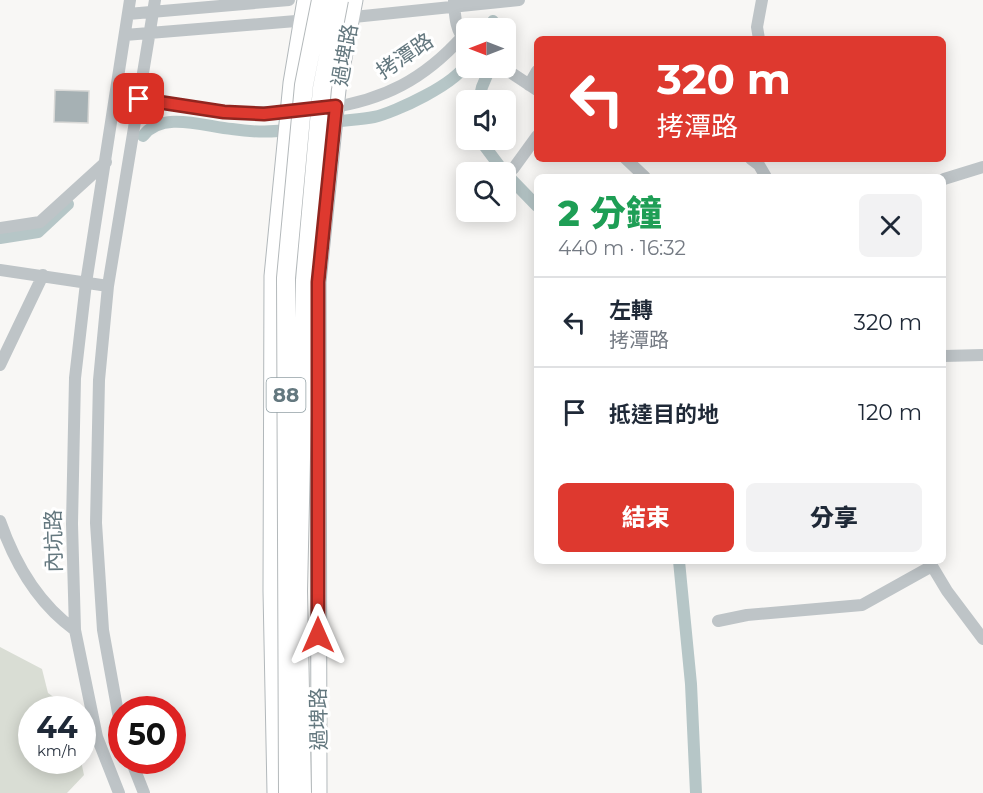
<!DOCTYPE html>
<html lang="zh-TW">
<head>
<meta charset="utf-8">
<style>
	:root { --surface:#fff; --page:#f2f2f3; --text:#1f2937; --muted:#747a83; --line:#e0e1e3; --accent:#de392f }
	body { margin:0; font-family:Montserrat,"Noto Sans TC",sans-serif; background:var(--page); color:var(--text); height:100vh; display:flex; flex-direction:column; font-size:22px; white-space:nowrap }
	* { box-sizing:border-box; margin:0 }
	p { font-size:20px; color:var(--muted) }
	.icon { flex:none; width:33px; height:33px; fill:none; stroke:currentColor; stroke-width:2; stroke-linecap:round; stroke-linejoin:round }
	.map { position:relative; flex:1; overflow:hidden }
	.details { position:absolute; left:534px; top:174px; width:412px; height:390px; display:flex; flex-direction:column; background:var(--surface); border-radius:9px; box-shadow:0 3px 15px #0003 }
	.details>* { flex:none }
	.banner { position:absolute; left:534px; top:36px; width:412px; height:126px; border-radius:9px; box-shadow:0 3px 15px #0003; background:#de392f; color:#fff; overflow:hidden }
	.needle { width:39px; rotate:270deg }
	.tools { position:absolute; left:456px; top:18px; display:grid; gap:12px }
	.tools a { display:grid; place-items:center; width:60px; height:60px; border-radius:9px; background:var(--surface); box-shadow:0 3px 15px #0003; font-size:30px }
	.speed { position:absolute; left:18px; top:696px; display:flex; gap:12px; font-size:30px; font-weight:700; text-align:center }
	.speed>* { display:grid; place-content:center; width:78px; height:78px; border-radius:50%; background:var(--surface); box-shadow:0 3px 15px #0003; line-height:1 }
	.speed small { font-size:15px; font-weight:400 }
	.speed .limit { border:9px solid #d22; background:#fff; color:#111 }
	.pin { position:absolute; display:grid; place-items:center; width:51px; height:51px; color:#fff; margin:-26px; border-radius:12px; box-shadow:0 3px 9px #0006 }
	.me { position:absolute; width:66px; margin:-33px; rotate:0deg; stroke-linejoin:round; filter:drop-shadow(0 0 4px #0008) }
	.turn { display:flex; align-items:center; gap:21px; height:126px; padding:0 24px; font-size:27px }
	.turn .icon { width:78px; height:78px; stroke-width:2.5 }
	.turn b { display:block; font-size:42px; line-height:51px }
	.round { display:grid; place-items:center; flex:none; width:63px; height:63px; border-radius:9px; background:var(--page) }
	.overview { display:flex; align-items:center; justify-content:space-between; height:102px; padding:0 24px }
	h1 { font-size:36px; font-weight:800; line-height:45px; color:#1e9e55 }
	.primary-button { display:flex; gap:12px; margin-top:auto; padding:12px 24px }
	.primary-button a { flex:1; height:69px; border-radius:9px; background:var(--accent); color:#fff; font-size:24px; font-weight:800; line-height:69px; text-align:center }
	.primary-button a+a { background:var(--page); color:var(--text) }
	ul { padding:0; list-style:none }
	li { display:flex; align-items:center; gap:18px; height:90px; padding:0 24px; border-top:2px solid var(--line) }
	li div { flex:1 }
	li b { display:block; font-size:22px }
	li em { font-style:normal }
	.map>svg:first-child { display:block }
	.green { fill:#d9ddd4 }
	.lines { fill:none; stroke-linecap:round; stroke-linejoin:round }
	.canal { stroke:#b6c6c7; stroke-width:12 }
	.building { fill:#a6b1b4; stroke:#d9d9d7; stroke-width:1.5 }
	.major-casing { stroke:#b2b8bb; stroke-width:17 }
	.minor { stroke:#bec4c7; stroke-width:12 }
	.major { stroke:#fff; stroke-width:15 }
	.highway-bridge-casing { stroke:#b4b9bb; stroke-width:20; stroke-linecap:butt }
	.highway-bridge { stroke:#fff; stroke-width:18 }
	.route-casing { stroke:#90251f; stroke-width:15 }
	.route { stroke:#de392f; stroke-width:10 }
	.labels { text-anchor:middle; stroke-width:6; stroke-linejoin:round; paint-order:stroke }
	.shield { fill:#fff; stroke:#92a0a5; stroke-width:1.5 }
	.shield-label { font-size:20px; font-weight:bold; fill:#64787f }
	.street-label { font-size:21px; fill:#64787f; stroke:#fff }
</style>
</head>
<body>
<div class="map">
<svg width="983" height="793" viewBox="0 0 983 793">
	<rect width="100%" height="100%" fill="#f8f7f5"/>
	<path class="green" d="M 0,647 L 42,669 L 48,693 L 69,708 L 32,710 L 32,760 L 81,761 L 84,775 L 67,793 L 0,793 Z"/>
	<g class="lines">
		<path class="canal" d="M 493,21 L 494,28
			M 479,100 L 482,87 L 490,68
			M 327,123 C 343,120 359,120 374,117 C 394,113 460,82 466,63
			M 143,136 C 162,110 206,127 232,129 C 252,132 272,133 292,129
			M 480,140 L 504,172
			M 506,174 L 537,206
			M 0,238 L 38,232 L 68,204
			M 679,561 L 691,684 L 696,793"/>
	</g>
	<path class="building" d="M 55,90 L 89,91 L 88,123 L 54,122 Z"/>
	<g class="lines">
		<g class="major-casing">
			<path id="major" d="M 275,793 L 271,591 L 272,276 L 291,83 L 305,0
				M 319,793 L 318,282 L 338,90 L 355,0"/>
		</g>
		<path class="minor" d="M 454,1 C 455,15 455,31 466,41
			M 128,14 L 289,0
			M 344,18 L 519,0
			M 125,35 L 308,20
			M 759,39 L 757,27 L 762,0
			M 504,68 L 537,90
			M 529,85 L 537,71
			M 116,95 L 224,112 L 296,112
			M 328,108 C 384,100 424,79 462,37
			M 626,159 L 645,177
			M 751,159 L 759,165 L 766,177
			M 513,169 L 537,136
			M 944,179 L 983,167
			M 0,228 L 40,222 L 106,162
			M 0,270 L 108,286
			M 944,356 L 983,355
			M 0,365 L 43,275
			M 0,521 C 15,564 37,603 75,630
			M 929,561 L 947,591 L 983,639
			M 718,621 L 747,615 L 862,605 L 932,566
			M 122,735 L 103,630 L 96,523 L 99,380 L 108,286 L 155,0
			M 131,760 L 144,793
			M 119,793 L 97,737 L 75,630 L 72,524 L 75,378 L 86,283 L 130,0"/>
		<use href="#major" class="major"/>
		<g class="highway-bridge-casing">
			<path id="highway-bridge" d="M 288,793 L 286,278 L 304,85 L 321,0
				M 302,793 L 298,591 L 305,280 L 322,88 L 339,0"/>
		</g>
		<use href="#highway-bridge" class="highway-bridge"/>
	</g>
	<g class="lines">
		<g class="route-casing">
			<path id="route" d="M 139,99 L 224,112 L 264,114 L 336,106 L 318,282 L 318,635"/>
		</g>
		<use href="#route" class="route"/>
	</g>
	<g class="labels">
		<rect class="shield" x="266.5" y="378" width="39" height="34" rx="4.5"/>
		<g class="shield-label">
			<text x="286" y="402">88</text>
		</g>
		<g class="street-label">
			<text transform="translate(345 55) rotate(-80)" y="7">過埤路</text>
			<text transform="translate(405 56) rotate(-34)" y="7">拷潭路</text>
			<text transform="translate(54 541) rotate(-91)" y="7">內坑路</text>
			<text transform="translate(319 719) rotate(-91)" y="7">過埤路</text>
		</g>
	</g>
</svg>
<div class="tools">
<a><svg class="needle" viewBox="-14 -14 28 28"><path d="M0-13l5 13h-10z" fill="#e53935"/><path d="M0 13l5-13h-10z" fill="#747a83"/></svg></a>
<a><svg class="icon" aria-label="sound" viewBox="0 0 24 24"><path d="M4 9h4l5-4v14l-5-4H4zM17 9q2 3 0 6"/></svg></a>
<a><svg class="icon" aria-label="search" viewBox="0 0 24 24"><circle cx="10" cy="10" r="6"/><path d="M15 15l6 6"/></svg></a>
</div>
<div class="speed"><div>44<small>km/h</small></div><div class="limit">50</div></div>
<div class="pin" style="left:139px;top:99px;background:#d93025"><svg class="icon" aria-label="arrive" viewBox="0 0 24 24"><path d="M6 21V4h12l-3 4 3 4H6"/></svg></div>
<svg class="me" style="left:318px;top:635px" viewBox="-20 -20 40 40"><path d="M0-17L14 15 0 8-14 15z" fill="#de392f" stroke="#fff" stroke-width="4"/></svg>
<div class="banner">
<div class="turn"><svg class="icon" aria-label="left" viewBox="0 0 24 24"><path d="M17 20v-9H6M10 6l-5 5 5 5"/></svg><div><b>320 m</b>拷潭路</div></div>
</div>
<section class="details">
<div class="overview"><div><h1>2 分鐘</h1><p>440 m · 16:32</p></div><a class="round"><svg class="icon" aria-label="close" viewBox="0 0 24 24"><path d="M6 6l12 12M18 6L6 18"/></svg></a></div>
<ul>
<li><svg class="icon" aria-label="left" viewBox="0 0 24 24"><path d="M17 20v-9H6M10 6l-5 5 5 5"/></svg><div><b>左轉</b><p>拷潭路</p></div><em>320 m</em></li>
<li><svg class="icon" aria-label="arrive" viewBox="0 0 24 24"><path d="M6 21V4h12l-3 4 3 4H6"/></svg><div><b>抵達目的地</b></div><em>120 m</em></li>
</ul>
<div class="primary-button"><a>結束</a><a>分享</a></div>
</section>
</div>
</body>
</html>
